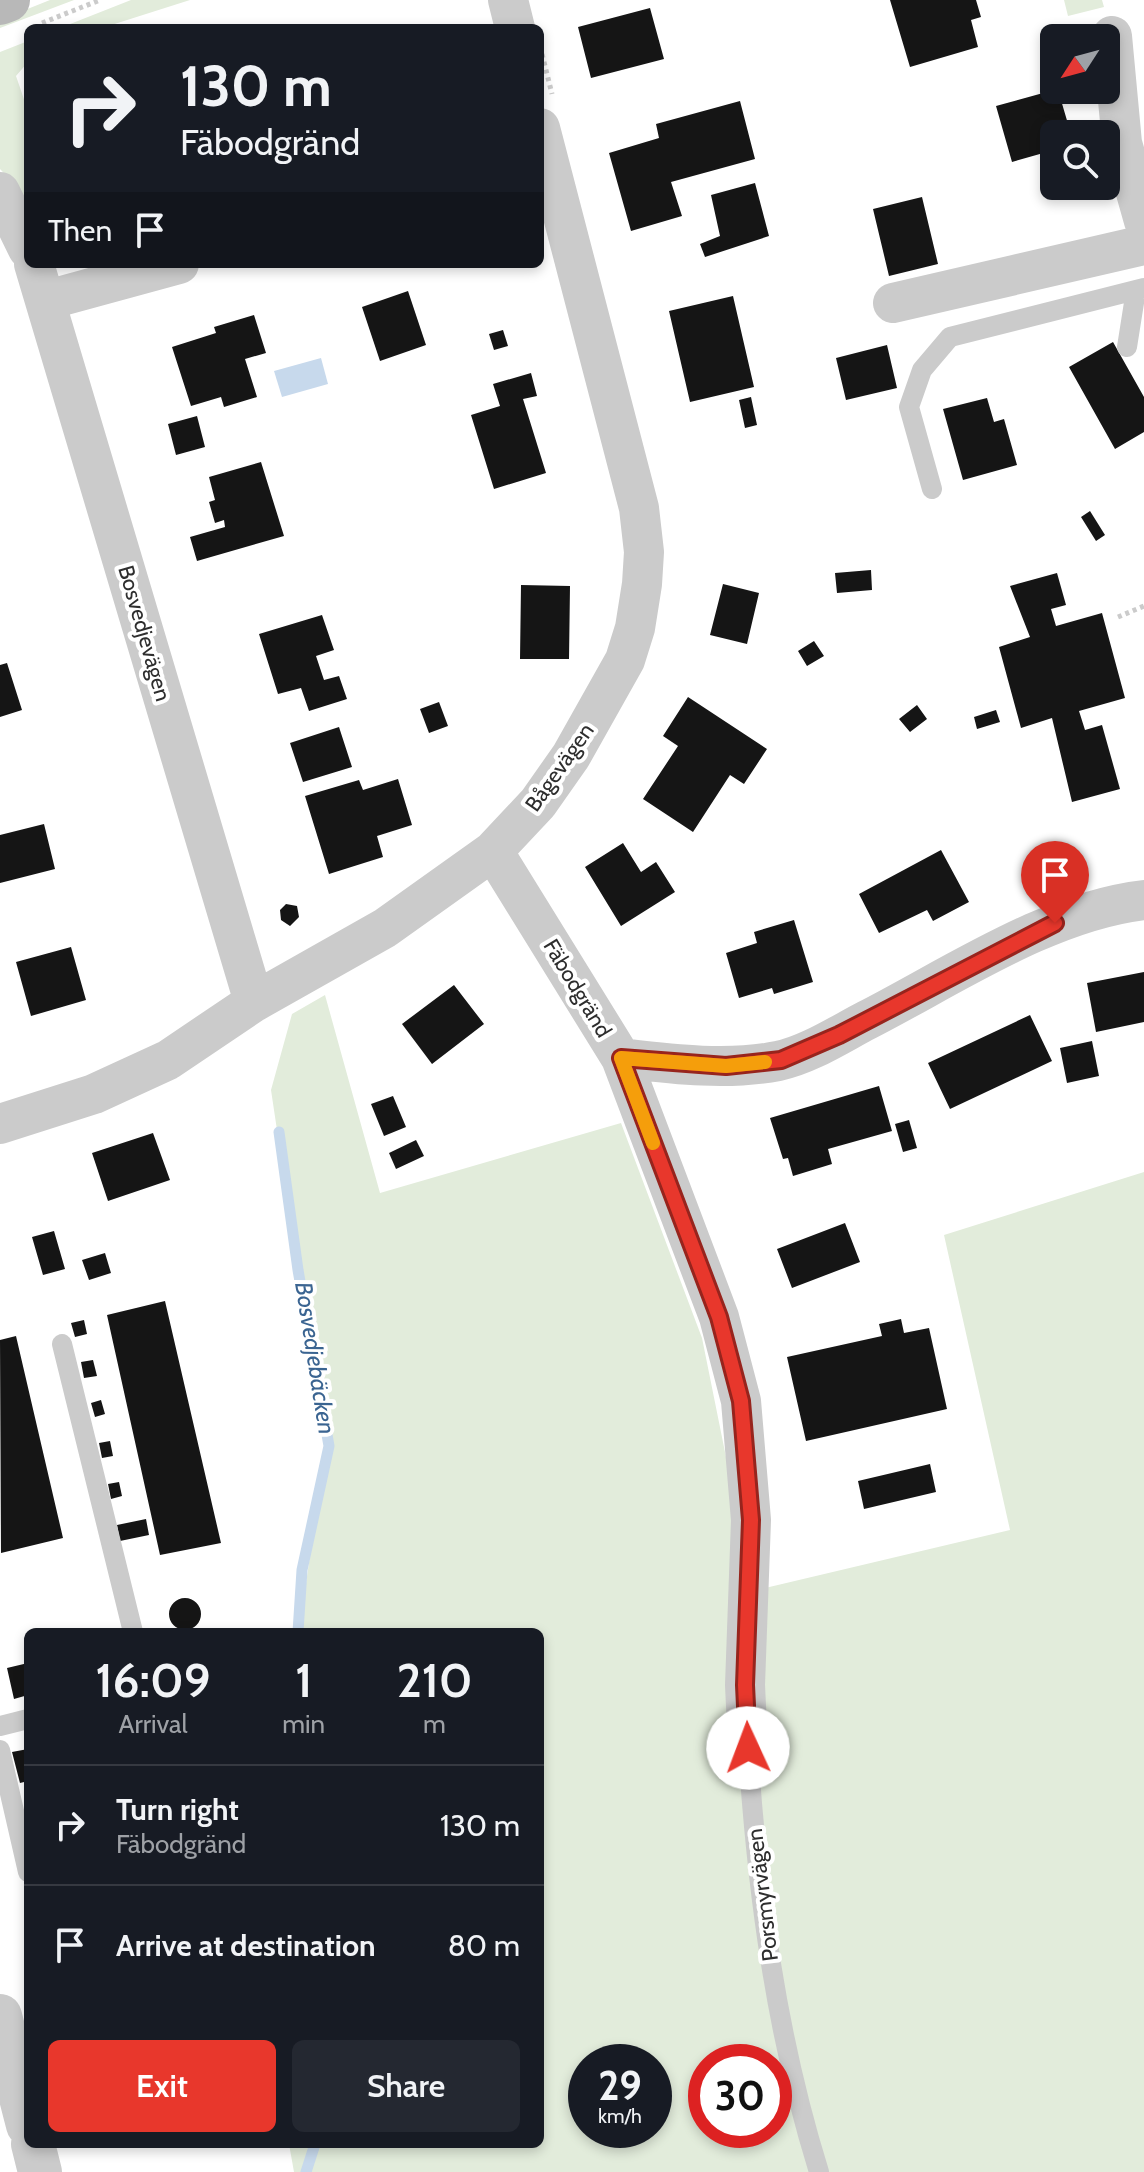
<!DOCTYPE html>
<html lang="en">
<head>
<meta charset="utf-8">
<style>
	:root { --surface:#171b24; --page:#242831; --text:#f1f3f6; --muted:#9ea1a6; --line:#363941; --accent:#e8372c }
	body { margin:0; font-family:Cabin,sans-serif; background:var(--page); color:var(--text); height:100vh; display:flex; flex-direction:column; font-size:30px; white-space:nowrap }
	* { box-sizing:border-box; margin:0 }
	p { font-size:26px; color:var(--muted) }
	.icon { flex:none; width:44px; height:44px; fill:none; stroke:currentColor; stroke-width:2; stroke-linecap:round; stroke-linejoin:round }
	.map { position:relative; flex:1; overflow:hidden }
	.panel { position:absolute; left:24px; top:1628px; width:520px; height:520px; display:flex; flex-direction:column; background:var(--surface); border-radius:12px; box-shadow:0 4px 12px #0003 }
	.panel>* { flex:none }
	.guide { position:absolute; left:24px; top:24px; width:520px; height:244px; border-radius:12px; box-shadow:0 4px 12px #0003; background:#171b24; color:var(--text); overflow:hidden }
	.needle { width:52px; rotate:234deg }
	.buttons { position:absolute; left:1040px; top:24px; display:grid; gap:16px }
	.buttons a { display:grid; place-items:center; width:80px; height:80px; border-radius:12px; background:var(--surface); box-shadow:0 4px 12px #0003; font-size:40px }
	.speed { position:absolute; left:568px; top:2044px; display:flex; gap:16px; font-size:40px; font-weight:700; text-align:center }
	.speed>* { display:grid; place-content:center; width:104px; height:104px; border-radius:50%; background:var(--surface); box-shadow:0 4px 12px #0003; line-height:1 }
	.speed small { font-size:20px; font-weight:400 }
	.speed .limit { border:12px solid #d22; background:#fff; color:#111 }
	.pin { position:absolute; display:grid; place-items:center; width:68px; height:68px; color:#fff; margin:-82px -34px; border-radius:50% 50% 50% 0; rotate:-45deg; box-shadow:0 0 8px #0007 }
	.pin .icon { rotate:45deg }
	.me { position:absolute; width:88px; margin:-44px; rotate:358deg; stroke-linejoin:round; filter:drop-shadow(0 0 6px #0008) }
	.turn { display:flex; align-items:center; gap:28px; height:168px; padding:0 24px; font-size:36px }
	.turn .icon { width:104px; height:104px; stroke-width:2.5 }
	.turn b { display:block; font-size:56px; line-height:68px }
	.then { display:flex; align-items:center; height:76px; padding:0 24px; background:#0003; gap:16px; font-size:30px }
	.eta { display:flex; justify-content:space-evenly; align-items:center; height:136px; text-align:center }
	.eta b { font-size:48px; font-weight:600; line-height:56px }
	.primary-button { display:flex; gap:16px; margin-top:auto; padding:16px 24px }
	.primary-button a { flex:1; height:92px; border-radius:12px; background:var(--accent); color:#fff; font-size:32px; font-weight:600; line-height:92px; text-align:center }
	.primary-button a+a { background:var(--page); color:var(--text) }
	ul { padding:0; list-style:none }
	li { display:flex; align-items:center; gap:24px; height:120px; padding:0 24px; border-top:2px solid var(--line) }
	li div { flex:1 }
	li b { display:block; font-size:30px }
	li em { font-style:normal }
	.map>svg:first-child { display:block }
	.green { fill:#e2ecdb; fill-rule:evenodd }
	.water { fill:#c7d9ec }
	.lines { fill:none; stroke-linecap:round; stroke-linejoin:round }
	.stream { stroke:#c7d9ec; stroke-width:11 }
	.building { fill:#151515 }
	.path { stroke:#cbcbcb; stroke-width:5; stroke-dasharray:4 4; stroke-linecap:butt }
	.service { stroke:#cbcbcb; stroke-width:20 }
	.minor { stroke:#cbcbcb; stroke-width:40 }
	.tertiary { stroke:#cbcbcb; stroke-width:44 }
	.secondary { stroke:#b8b8b8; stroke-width:44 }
	.route-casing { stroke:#97241d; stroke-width:20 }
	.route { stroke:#e8372c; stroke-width:14 }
	.slow { stroke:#f59e0b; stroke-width:14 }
	.labels { text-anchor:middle; stroke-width:8; stroke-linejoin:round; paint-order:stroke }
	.street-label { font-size:22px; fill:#2e2e2e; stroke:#fff }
	.water-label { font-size:24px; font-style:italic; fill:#3a6491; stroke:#fff }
</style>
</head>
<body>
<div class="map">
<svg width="1144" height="2172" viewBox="0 0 1144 2172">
	<rect width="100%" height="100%" fill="#fff"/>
	<path class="green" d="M 50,0 L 74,0 L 0,28 L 0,20 Z
		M 131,0 L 190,0 L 102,28 L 60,28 Z
		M 1064,0 L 1102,0 L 1104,7 L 1068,16 Z
		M 28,41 L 28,62 L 16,76 L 28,111 L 28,205 L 21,191 L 0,169 L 0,52 Z
		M 325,995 L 380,1193 L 621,1123 L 702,1338 L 753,1591 L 1010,1530 L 944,1235 L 1144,1172 L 1144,2172 L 294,2172 L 289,2144 L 540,2144 L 540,1632 L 299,1632 L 325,1451 L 271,1090 L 292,1014 ZM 586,2062 L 654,2062 L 654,2130 L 586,2130 ZM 706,2062 L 774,2062 L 774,2130 L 706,2130 Z"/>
	<path class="water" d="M 321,358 L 328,384 L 282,397 L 274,371 Z"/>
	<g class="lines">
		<path class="stream" d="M 279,1132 L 298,1270 L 329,1446 L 302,1570 L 298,1632
			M 306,2172 L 315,2144"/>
	</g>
	<path class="building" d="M 890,0 L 976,0 L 981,17 L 971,20 L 978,47 L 910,67 Z
		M 650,8 L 664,59 L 591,78 L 578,27 Z
		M 1054,90 L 1058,90 L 1071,134 L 1054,134 L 1054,150 L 1012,162 L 996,106 Z
		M 740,101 L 755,159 L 671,182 L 682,216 L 631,231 L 609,153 L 659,138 L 656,124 Z
		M 755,183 L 769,236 L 705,257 L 700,244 L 720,236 L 711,195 Z
		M 922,197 L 938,264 L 889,276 L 873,209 Z
		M 408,291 L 426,345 L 380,361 L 362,307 Z
		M 733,296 L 754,387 L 690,402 L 669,311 Z
		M 254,315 L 266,353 L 245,359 L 257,397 L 224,407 L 221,397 L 191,406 L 172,347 L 216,333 L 214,327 Z
		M 503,330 L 508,346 L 494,350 L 489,334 Z
		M 1113,342 L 1144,397 L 1144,432 L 1115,449 L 1069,367 Z
		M 887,345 L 897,388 L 846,400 L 836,358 Z
		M 531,373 L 537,396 L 523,399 L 546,473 L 494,489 L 471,415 L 500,406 L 493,384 Z
		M 751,397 L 757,425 L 745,428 L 739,400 Z
		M 987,398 L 994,422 L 1004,419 L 1017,465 L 963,480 L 943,409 Z
		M 197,416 L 205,447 L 176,455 L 168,424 Z
		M 261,462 L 284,536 L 197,561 L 190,537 L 225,527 L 224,520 L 215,523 L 209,502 L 215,500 L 209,477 Z
		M 1090,511 L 1105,535 L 1096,541 L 1081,517 Z
		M 871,570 L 872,590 L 837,593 L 835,573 Z
		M 1057,573 L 1066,605 L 1051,609 L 1056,626 L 1102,613 L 1125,698 L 1079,711 L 1085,730 L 1102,725 L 1120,789 L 1072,802 L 1052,718 L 1021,728 L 999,647 L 1030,637 L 1010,586 Z
		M 723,584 L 759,593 L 747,644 L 710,635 Z
		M 521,585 L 570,586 L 569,659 L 520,659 Z
		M 322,615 L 334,650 L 316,656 L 324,680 L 339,676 L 347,699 L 309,711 L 301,688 L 278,694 L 259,634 Z
		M 814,641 L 824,656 L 807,666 L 798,651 Z
		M 7,663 L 22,710 L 0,717 L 0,665 Z
		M 688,697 L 767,749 L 744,784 L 730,775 L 693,832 L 643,799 L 678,746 L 663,736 Z
		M 439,702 L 448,726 L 429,733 L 420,709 Z
		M 917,705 L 927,719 L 910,732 L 899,719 Z
		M 996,710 L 1000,722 L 977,729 L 974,717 Z
		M 339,727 L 352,767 L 303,782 L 290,743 Z
		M 398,779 L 412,825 L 377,836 L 383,857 L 329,874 L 305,796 L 359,780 L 363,790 Z
		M 44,824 L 55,869 L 0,883 L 0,835 Z
		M 623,843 L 641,872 L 656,862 L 675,892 L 621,926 L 585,867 Z
		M 941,850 L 969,902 L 933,921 L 927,910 L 879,933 L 859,894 Z
		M 286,904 L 297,906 L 299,917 L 290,926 L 281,920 L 280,910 Z
		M 794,920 L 813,982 L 774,994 L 772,988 L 739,998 L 726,953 L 757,943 L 754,932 Z
		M 71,947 L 86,1000 L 31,1016 L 16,962 Z
		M 1144,972 L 1144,1022 L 1096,1032 L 1087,983 Z
		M 454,985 L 484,1024 L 432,1064 L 402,1024 Z
		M 1030,1015 L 1052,1061 L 950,1109 L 928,1063 Z
		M 1092,1041 L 1099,1076 L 1067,1083 L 1060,1048 Z
		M 879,1086 L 892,1131 L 828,1149 L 832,1164 L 793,1176 L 788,1158 L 783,1159 L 770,1118 Z
		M 393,1096 L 406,1127 L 384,1136 L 371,1104 Z
		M 909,1120 L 917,1148 L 903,1152 L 895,1124 Z
		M 153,1133 L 170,1180 L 108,1201 L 92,1153 Z
		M 416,1140 L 424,1156 L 396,1169 L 389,1153 Z
		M 845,1223 L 860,1262 L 792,1288 L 777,1249 Z
		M 54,1231 L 65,1269 L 43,1275 L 32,1237 Z
		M 105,1253 L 111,1273 L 89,1280 L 82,1260 Z
		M 165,1301 L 221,1543 L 160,1555 L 107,1315 Z
		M 901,1319 L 904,1333 L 929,1328 L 947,1409 L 806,1441 L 787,1357 L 882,1336 L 879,1324 Z
		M 84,1320 L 87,1334 L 75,1337 L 71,1323 Z
		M 16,1336 L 63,1538 L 1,1553 L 0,1340 Z
		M 93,1360 L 97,1376 L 84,1378 L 81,1362 Z
		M 101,1400 L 105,1414 L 95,1417 L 91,1403 Z
		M 110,1441 L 113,1456 L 102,1458 L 99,1443 Z
		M 930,1464 L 936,1492 L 864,1509 L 858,1481 Z
		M 119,1482 L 122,1496 L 111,1499 L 108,1484 Z
		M 146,1519 L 149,1535 L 120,1541 L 117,1525 Z
		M169 1614a16 16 0 1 1 32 0a16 16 0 1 1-32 0Z
		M 28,1663 L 28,1695 L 14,1699 L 7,1668 Z
		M 28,1749 L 28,1781 L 20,1783 L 12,1752 Z"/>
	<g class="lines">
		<path class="path" d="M 42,23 L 100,0
			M 542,54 L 552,94
			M 1118,617 L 1144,606"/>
		<path class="service" d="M 1127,347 L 1136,290
			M 932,489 L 909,407 L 922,370 L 950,337 L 1144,288
			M 62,1344 L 133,1632
			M 0,1726 L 28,1719
			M 748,1748 C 757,1892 776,2034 819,2172
			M 0,1750 L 28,1872"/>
		<path class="minor" d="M 508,0 L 515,28
			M 1112,36 L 1122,143 L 1144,221
			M 0,192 L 28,249
			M 34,264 L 254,1002
			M 47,300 L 179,264
			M 893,303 L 1144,245
			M 493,851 L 621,1058 C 672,1064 727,1071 778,1061 C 808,1055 840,1034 867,1020 C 951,977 1048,911 1144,900
			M 621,1058 L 719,1317 L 741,1401 L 751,1520 L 745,1685 L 748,1748
			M 0,1124 L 94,1094 L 168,1060 L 254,1002 L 385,928 L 493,851 L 538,803 L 571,756 L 625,660 L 635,628 L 642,584 L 644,552 L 639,508 L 540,128"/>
		<path class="tertiary" d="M 0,2016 L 28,2125
			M 33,2144 L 40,2172"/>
		<path class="secondary" d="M 0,3 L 8,0"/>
	</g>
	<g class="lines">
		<g class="route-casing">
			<path id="route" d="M 748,1748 L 745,1685 L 751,1520 L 741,1401 L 719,1317 L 621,1058 L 726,1066 L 781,1060 L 839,1035 L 1055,923"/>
		</g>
		<use href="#route" class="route"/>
		<path class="slow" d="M 653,1143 L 621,1058 L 726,1066 L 765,1062"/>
	</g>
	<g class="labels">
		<g class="street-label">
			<text transform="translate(145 633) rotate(74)" y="8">Bosvedjevägen</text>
			<text transform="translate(559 767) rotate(-55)" y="8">Bågevägen</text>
			<text transform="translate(578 988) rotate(59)" y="8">Fäbodgränd</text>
			<text transform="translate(762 1895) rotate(-97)" y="8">Porsmyrvägen</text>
		</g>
		<g class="water-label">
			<text transform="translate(315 1358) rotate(81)" y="8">Bosvedjebäcken</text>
		</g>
	</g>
</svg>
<div class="buttons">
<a><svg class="needle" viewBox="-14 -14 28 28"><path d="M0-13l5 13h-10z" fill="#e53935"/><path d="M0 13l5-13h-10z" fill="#9ea1a6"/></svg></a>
<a><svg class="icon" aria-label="search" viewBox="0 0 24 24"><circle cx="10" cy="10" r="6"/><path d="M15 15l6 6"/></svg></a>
</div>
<div class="speed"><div>29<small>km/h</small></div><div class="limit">30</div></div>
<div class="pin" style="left:1055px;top:923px;background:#d93025"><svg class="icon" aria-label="arrive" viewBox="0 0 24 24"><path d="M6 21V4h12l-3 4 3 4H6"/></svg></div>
<svg class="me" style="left:748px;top:1748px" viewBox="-20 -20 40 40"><circle r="19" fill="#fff"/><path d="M0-13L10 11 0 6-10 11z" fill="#e8372c"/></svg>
<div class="guide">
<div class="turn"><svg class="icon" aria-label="right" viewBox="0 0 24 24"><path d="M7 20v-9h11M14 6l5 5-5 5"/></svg><div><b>130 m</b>Fäbodgränd</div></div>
<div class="then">Then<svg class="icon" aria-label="arrive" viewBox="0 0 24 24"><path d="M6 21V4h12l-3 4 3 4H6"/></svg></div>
</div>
<section class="panel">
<div class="eta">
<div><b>16:09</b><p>Arrival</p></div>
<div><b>1</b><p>min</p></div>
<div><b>210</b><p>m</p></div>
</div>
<ul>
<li><svg class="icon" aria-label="right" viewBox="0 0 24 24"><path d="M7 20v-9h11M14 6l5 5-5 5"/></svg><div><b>Turn right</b><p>Fäbodgränd</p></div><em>130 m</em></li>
<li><svg class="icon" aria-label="arrive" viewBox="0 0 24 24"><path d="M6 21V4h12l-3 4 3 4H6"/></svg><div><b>Arrive at destination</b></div><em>80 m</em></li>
</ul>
<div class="primary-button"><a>Exit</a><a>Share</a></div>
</section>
</div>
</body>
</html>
